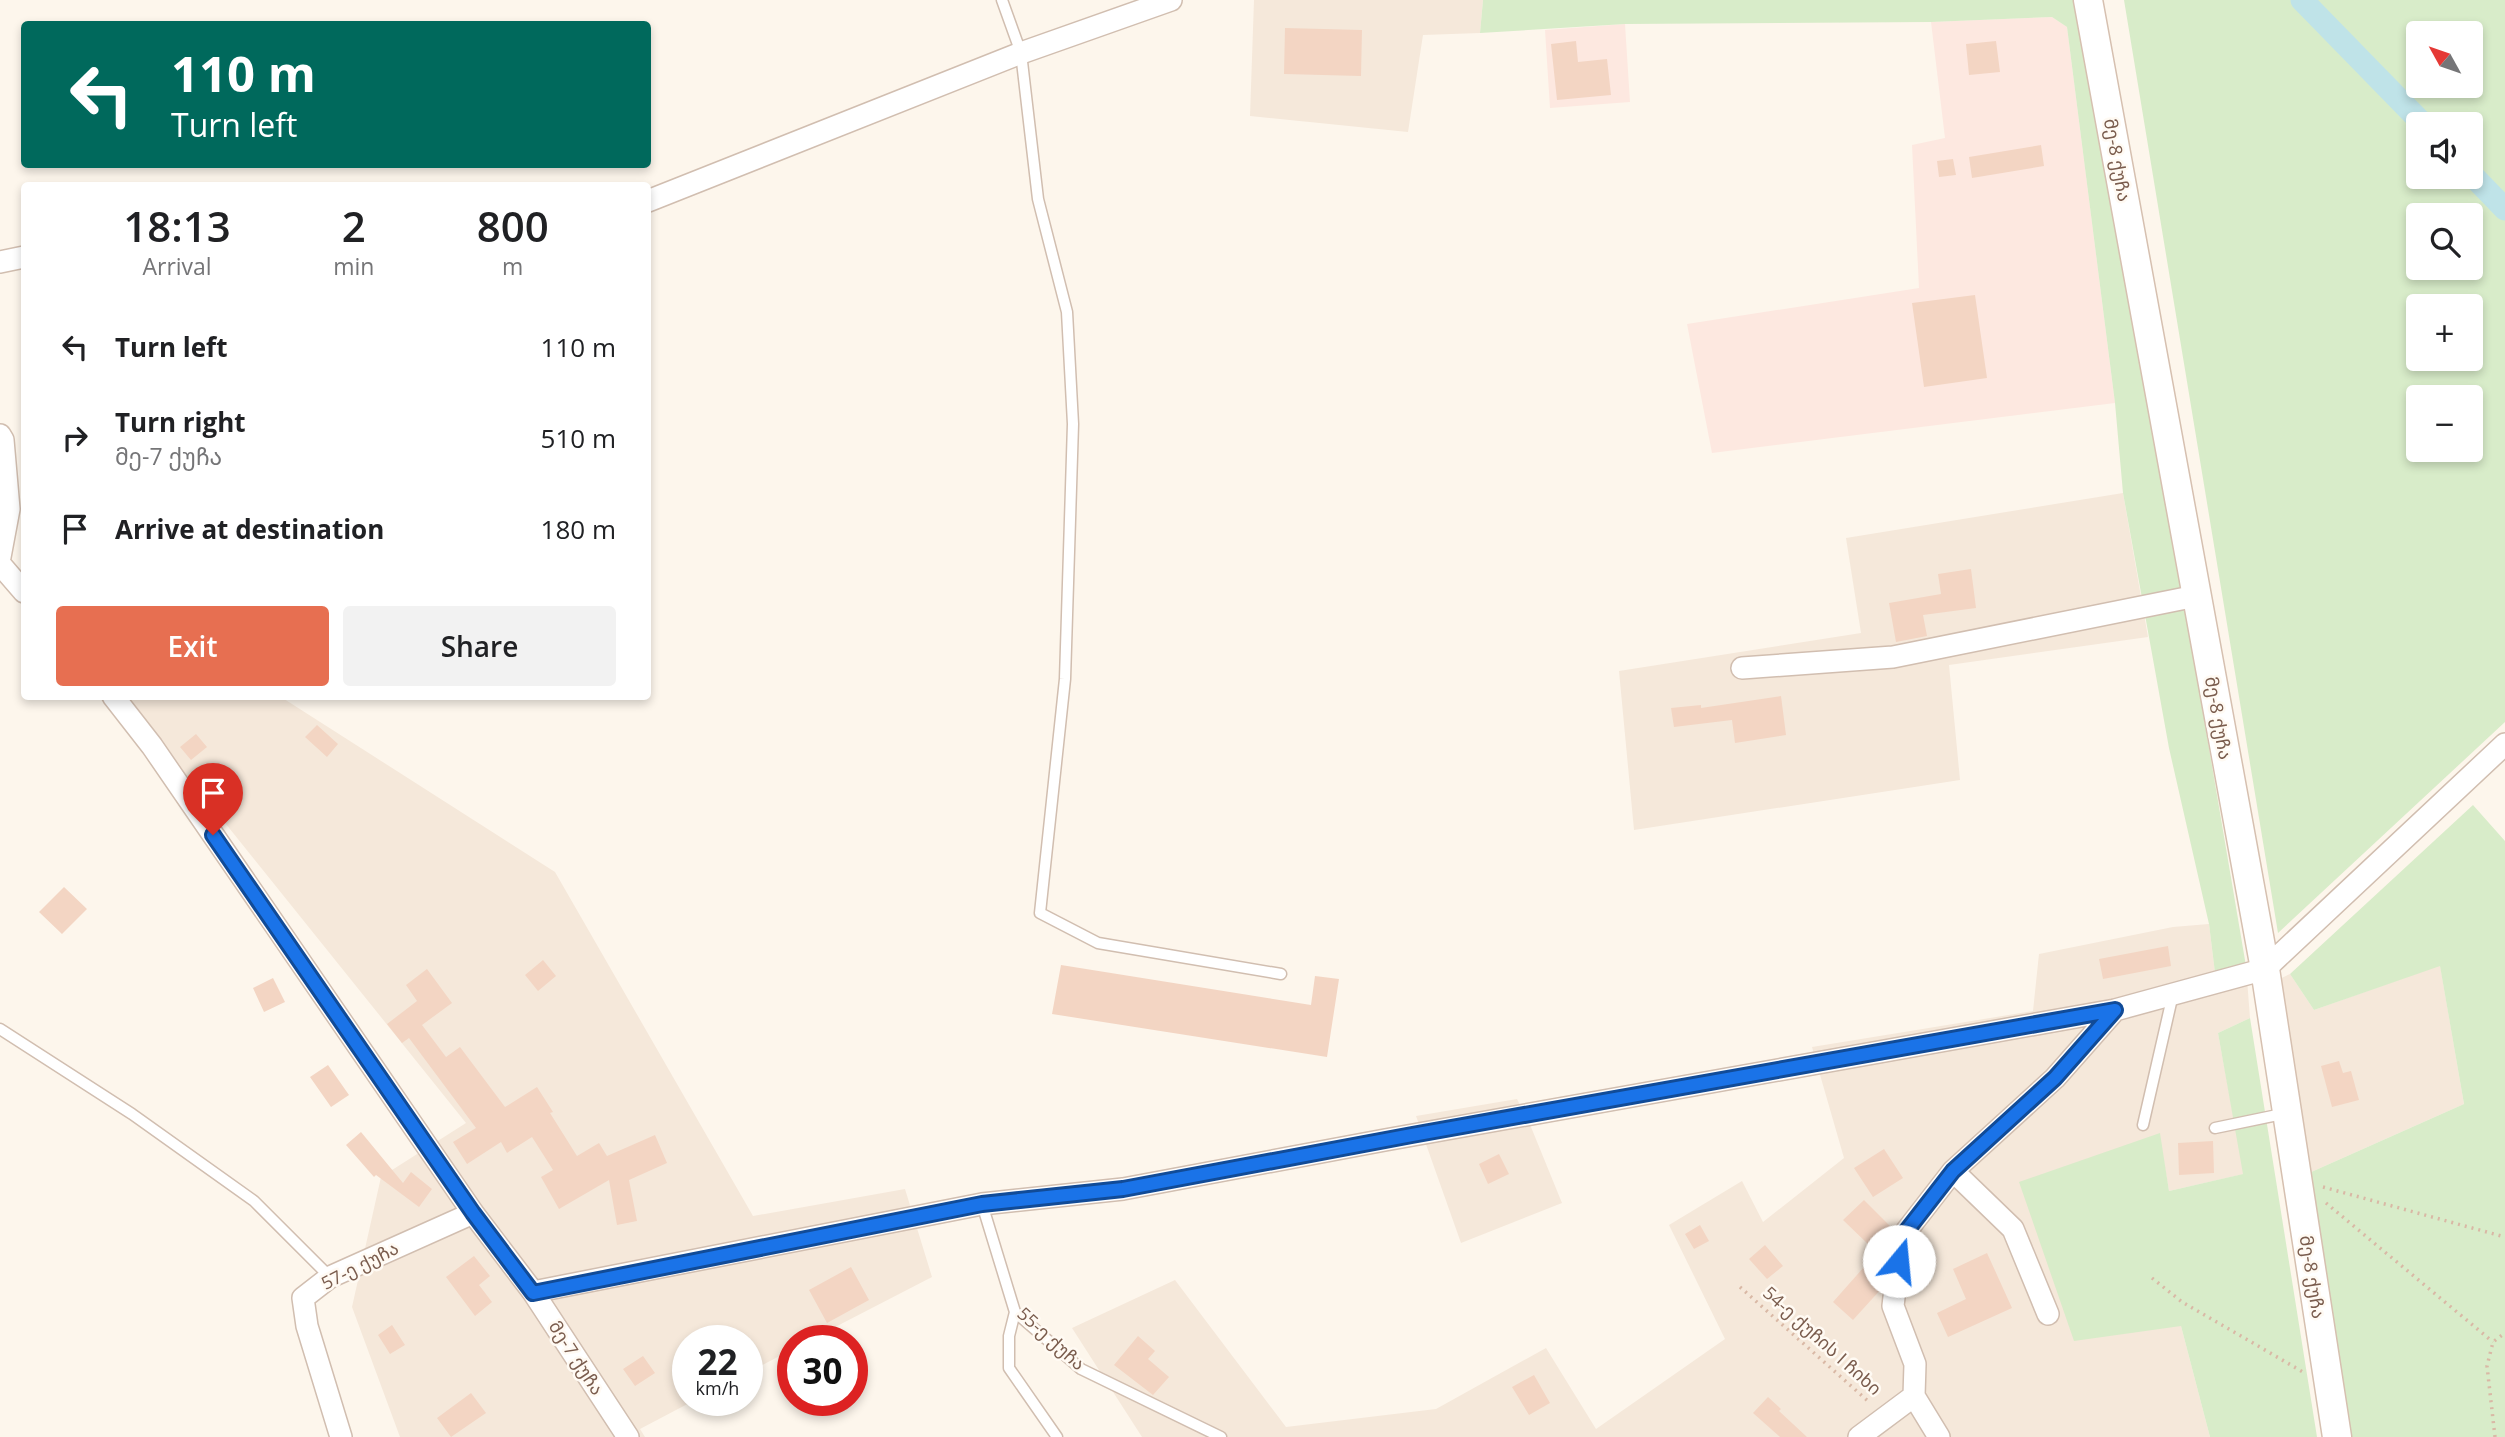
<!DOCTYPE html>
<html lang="en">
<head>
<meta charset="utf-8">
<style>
	:root { --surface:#fff; --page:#f2f2f2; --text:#202124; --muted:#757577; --accent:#e76f51 }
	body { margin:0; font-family:"Open Sans","Noto Sans Georgian",sans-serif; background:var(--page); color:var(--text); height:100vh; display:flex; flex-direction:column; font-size:26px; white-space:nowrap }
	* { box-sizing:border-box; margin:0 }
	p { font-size:23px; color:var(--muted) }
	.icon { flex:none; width:38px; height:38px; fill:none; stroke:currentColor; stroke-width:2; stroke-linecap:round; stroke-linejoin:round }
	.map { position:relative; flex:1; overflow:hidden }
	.drawer { position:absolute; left:21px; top:182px; width:630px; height:518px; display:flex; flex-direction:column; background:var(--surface); border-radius:7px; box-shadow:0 4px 10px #0003 }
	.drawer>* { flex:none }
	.guide { position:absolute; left:21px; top:21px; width:630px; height:147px; border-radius:7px; box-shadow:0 4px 10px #0003; background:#00695c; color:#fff; overflow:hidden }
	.needle { width:46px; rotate:310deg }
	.tools { position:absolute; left:2406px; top:21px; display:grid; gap:14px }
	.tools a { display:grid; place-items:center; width:77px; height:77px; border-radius:7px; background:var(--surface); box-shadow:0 4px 10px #0003; font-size:35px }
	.speed { position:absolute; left:672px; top:1325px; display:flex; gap:14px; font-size:35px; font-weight:700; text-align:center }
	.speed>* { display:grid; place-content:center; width:91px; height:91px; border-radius:50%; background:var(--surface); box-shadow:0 4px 10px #0003; line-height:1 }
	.speed small { font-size:18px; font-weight:400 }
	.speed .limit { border:10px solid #d22; background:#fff; color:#111 }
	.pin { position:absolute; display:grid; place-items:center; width:60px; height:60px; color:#fff; margin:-72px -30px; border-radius:50% 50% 50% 0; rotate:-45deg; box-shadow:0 0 7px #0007 }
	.pin .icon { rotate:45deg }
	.me { position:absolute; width:77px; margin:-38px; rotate:17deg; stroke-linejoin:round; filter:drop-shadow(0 0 5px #0008) }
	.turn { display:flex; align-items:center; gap:24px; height:147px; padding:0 35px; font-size:32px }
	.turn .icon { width:91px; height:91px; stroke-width:2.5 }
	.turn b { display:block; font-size:49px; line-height:60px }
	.eta { display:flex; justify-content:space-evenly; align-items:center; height:119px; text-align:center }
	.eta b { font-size:42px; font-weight:600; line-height:49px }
	.cta { display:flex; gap:14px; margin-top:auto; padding:14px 35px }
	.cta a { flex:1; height:80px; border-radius:7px; background:var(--accent); color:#fff; font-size:28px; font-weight:600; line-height:80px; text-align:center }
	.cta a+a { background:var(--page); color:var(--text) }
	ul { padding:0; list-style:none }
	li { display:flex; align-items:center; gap:21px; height:91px; padding:0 35px }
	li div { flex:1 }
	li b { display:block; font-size:26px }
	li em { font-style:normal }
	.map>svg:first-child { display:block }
	.residential { fill:#f5e8da }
	.commercial { fill:#fde8e0 }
	.green { fill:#d8ecc9; fill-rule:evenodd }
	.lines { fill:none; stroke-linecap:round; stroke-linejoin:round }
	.canal { stroke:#bfe3e8; stroke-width:23 }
	.building { fill:#f3d5c3 }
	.lane-casing { stroke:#d1beb0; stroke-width:13 }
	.street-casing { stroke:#d1beb0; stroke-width:24 }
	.secondary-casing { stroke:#d6c0b0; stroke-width:31 }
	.path { stroke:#d9b8a5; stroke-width:3.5; stroke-dasharray:2 5; stroke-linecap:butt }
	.lane { stroke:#fff; stroke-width:10 }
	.street { stroke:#fff; stroke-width:21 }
	.secondary { stroke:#fff; stroke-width:28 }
	.route-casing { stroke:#114b97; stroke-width:18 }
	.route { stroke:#1a73e8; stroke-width:12 }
	.labels { text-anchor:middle; stroke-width:5; stroke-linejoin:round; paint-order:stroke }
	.street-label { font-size:18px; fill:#7a5c4d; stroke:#fffaf3 }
</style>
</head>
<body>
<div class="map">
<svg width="2505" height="1437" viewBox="0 0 2505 1437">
	<rect width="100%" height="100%" fill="#fdf6ec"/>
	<path class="residential" d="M 1254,0 L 1483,0 L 1480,33 L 1423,35 L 1408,132 L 1250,116 Z
		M 2123,493 L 2148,637 L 1949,665 L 1960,780 L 1634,830 L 1619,671 L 1861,633 L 1846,538 Z
		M 124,697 L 281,697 L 555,872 L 753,1216 L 905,1189 L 932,1277 L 810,1340 L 793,1340 L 793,1349 L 747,1373 L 747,1340 L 688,1340 L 688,1400 L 695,1400 L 640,1429 L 645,1437 L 400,1437 L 352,1307 L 381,1177 L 466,1123 Z
		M 2209,924 L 2215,973 L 2246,966 L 2250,1018 L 2218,1033 L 2244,1174 L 2169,1191 L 2159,1133 L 2181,1326 L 2210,1437 L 1142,1437 L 1072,1328 L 1175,1280 L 1286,1427 L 1436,1409 L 1546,1348 L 1596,1429 L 1725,1339 L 1669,1225 L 1742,1181 L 1763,1222 L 1844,1158 L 1812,1047 L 2033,1011 L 2039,954 L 2173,927 Z
		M 2440,965 L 2464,1104 L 2309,1173 L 2277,980 L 2290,974 L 2314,1010 Z
		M 1517,1099 L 1531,1127 L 1562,1203 L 1461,1243 L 1416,1116 Z"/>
	<path class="commercial" d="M 2052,17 L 2067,27 L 2115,403 L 1712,453 L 1687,324 L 1919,288 L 1912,145 L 1945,138 L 1931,22 Z
		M 1625,24 L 1630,102 L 1550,108 L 1545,30 Z"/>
	<path class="green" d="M 1483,0 L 2076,0 L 2084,12 L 2246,966 L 2215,973 L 2209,924 L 2169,748 L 2123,493 L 2115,403 L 2067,27 L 2052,17 L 1931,22 L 1625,24 L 1480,33 Z
		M 2124,0 L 2505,0 L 2505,722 L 2278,933 ZM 2471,33 L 2471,86 L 2418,86 L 2418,33 ZM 2418,124 L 2471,124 L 2471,177 L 2418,177 ZM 2418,215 L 2471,215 L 2471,268 L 2418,268 ZM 2471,306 L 2471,359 L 2418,359 L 2418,306 ZM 2471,397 L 2471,450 L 2418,450 L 2418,397 Z
		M 2473,805 L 2505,841 L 2505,1437 L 2349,1437 L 2309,1173 L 2464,1104 L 2440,966 L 2314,1010 L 2290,974 Z
		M 2250,1018 L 2317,1437 L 2210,1437 L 2181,1326 L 2074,1341 L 2019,1182 L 2160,1133 L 2169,1191 L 2243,1174 L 2218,1033 Z"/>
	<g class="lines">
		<path class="canal" d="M 2302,0 L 2423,124
			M 2471,174 L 2505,209"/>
	</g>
	<path class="building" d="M 1285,28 L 1362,30 L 1361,76 L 1284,74 Z
		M 1576,41 L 1578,62 L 1607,59 L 1611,95 L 1557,100 L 1551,44 Z
		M 1996,41 L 2000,72 L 1969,75 L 1966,44 Z
		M 2041,145 L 2044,166 L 1972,178 L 1969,157 Z
		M 1953,159 L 1956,175 L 1939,177 L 1937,161 Z
		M 1975,295 L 1987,378 L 1924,387 L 1912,303 Z
		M 1971,569 L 1976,608 L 1923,615 L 1927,636 L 1896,642 L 1889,603 L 1941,594 L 1938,574 Z
		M 1781,696 L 1786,735 L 1735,743 L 1732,720 L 1674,727 L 1671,708 L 1701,705 L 1701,708 Z
		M 317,725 L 338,744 L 327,757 L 305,737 Z
		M 196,734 L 207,747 L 191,760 L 180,747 Z
		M 64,887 L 87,909 L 62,934 L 39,912 Z
		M 2168,946 L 2171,966 L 2103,979 L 2099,959 Z
		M 543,960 L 556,976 L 538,991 L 525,975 Z
		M 1061,965 L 1311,1005 L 1315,976 L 1339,979 L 1327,1057 L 1052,1014 Z
		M 427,969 L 452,1003 L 422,1025 L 446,1057 L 460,1047 L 505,1107 L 537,1087 L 553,1112 L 550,1113 L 577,1156 L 599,1143 L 607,1156 L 655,1135 L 667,1163 L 629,1180 L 637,1221 L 617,1225 L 609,1180 L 559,1209 L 541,1177 L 553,1170 L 532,1137 L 507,1153 L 501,1142 L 467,1164 L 453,1142 L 476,1128 L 409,1038 L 402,1043 L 387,1024 L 417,1001 L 406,985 Z
		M 273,978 L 285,1002 L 264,1012 L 253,988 Z
		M 2339,1061 L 2343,1073 L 2351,1071 L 2359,1100 L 2332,1107 L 2321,1066 Z
		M 328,1065 L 349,1095 L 331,1107 L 310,1077 Z
		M 361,1132 L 403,1183 L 411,1172 L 432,1189 L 419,1207 L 376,1175 L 374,1177 L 346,1145 Z
		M 2213,1141 L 2214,1173 L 2179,1175 L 2178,1143 Z
		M 1884,1149 L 1903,1178 L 1873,1197 L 1854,1168 Z
		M 1499,1154 L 1509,1174 L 1488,1184 L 1479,1164 Z
		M 1864,1200 L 1890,1226 L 1870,1246 L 1843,1220 Z
		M 1700,1225 L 1709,1241 L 1694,1249 L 1685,1234 Z
		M 1765,1245 L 1783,1266 L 1767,1279 L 1749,1259 Z
		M 1987,1253 L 2012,1308 L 1948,1337 L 1937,1313 L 1966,1299 L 1953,1269 Z
		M 474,1256 L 490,1276 L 479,1285 L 492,1302 L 475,1316 L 446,1277 Z
		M 1872,1258 L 1884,1268 L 1882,1288 L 1853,1320 L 1833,1302 Z
		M 851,1267 L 869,1300 L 827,1323 L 809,1290 Z
		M 392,1325 L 405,1345 L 390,1354 L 378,1335 Z
		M 1138,1336 L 1155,1351 L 1148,1359 L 1169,1377 L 1153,1395 L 1114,1365 Z
		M 643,1356 L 655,1373 L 635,1386 L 623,1369 Z
		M 1534,1375 L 1550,1403 L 1529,1415 L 1512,1387 Z
		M 471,1393 L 486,1413 L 451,1437 L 437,1418 Z
		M 1768,1397 L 1781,1409 L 1779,1411 L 1807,1437 L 1780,1437 L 1753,1413 Z"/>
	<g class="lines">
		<g class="lane-casing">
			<path id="lane" d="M 1002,0 L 1021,53 L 1038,199 L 1067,312 L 1073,424 L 1065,679 L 1040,913 L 1098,943 L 1281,974
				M 0,1029 L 132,1114 L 254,1201 L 330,1277
				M 2143,1125 L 2173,994
				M 2215,1128 L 2287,1113
				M 982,1204 L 1015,1312 L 1081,1369 L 1221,1437
				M 1015,1312 L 1009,1336 L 1009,1368 L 1057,1437"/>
		</g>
		<g class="street-casing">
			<path id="street" d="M 648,201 L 1021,53 L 1171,0
				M 0,262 L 24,257
				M 0,435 L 3,440 L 9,509 L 0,557
				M 0,564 L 24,592
				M 1742,668 L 1893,657 L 2196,596
				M 113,696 L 152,746 L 473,1213 L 533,1292 L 628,1437
				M 1953,1171 L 2013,1229 L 2048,1314
				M 533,1292 L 982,1204 L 1123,1189 L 1385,1140 L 2115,1010 L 2265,969 L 2505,744
				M 1914,1396 L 1939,1437
				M 341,1437 L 307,1326 L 303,1298 L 330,1277 L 473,1213
				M 1859,1437 L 1914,1396 L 1915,1364 L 1893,1306 L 1901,1238 L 1953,1171 L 2055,1078 L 2115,1010"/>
		</g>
		<g class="secondary-casing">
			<path id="secondary" d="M 2088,0 L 2265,969 L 2337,1437"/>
		</g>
		<path class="path" d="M 2323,1187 L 2505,1237
			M 2326,1203 L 2493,1342
			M 2152,1278 L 2182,1302 L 2303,1372
			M 1740,1287 L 1869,1402
			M 2495,1437 L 2487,1366 L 2493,1342 L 2505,1333"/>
		<use href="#lane" class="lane"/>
		<use href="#street" class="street"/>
		<use href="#secondary" class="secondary"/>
	</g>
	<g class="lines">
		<g class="route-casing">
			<path id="route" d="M 213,835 L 473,1213 L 533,1293 L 982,1204 L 1123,1189 L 1412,1135 L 2115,1010 L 2055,1078 L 1953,1171 L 1901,1238 L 1899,1261"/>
		</g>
		<use href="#route" class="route"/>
	</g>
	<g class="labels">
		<g class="street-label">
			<text transform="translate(2117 160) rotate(80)" y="6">მე-8 ქუჩა</text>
			<text transform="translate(2218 718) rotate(80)" y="6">მე-8 ქუჩა</text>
			<text transform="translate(360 1266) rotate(-27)" y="6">57-ე ქუჩა</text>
			<text transform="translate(2312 1277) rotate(81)" y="6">მე-8 ქუჩა</text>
			<text transform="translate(1051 1339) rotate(42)" y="6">55-ე ქუჩა</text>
			<text transform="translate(1822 1341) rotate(42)" y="6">54-ე ქუჩის I ჩიხი</text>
			<text transform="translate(576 1358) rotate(57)" y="6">მე-7 ქუჩა</text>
		</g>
	</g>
</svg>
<div class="tools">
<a><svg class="needle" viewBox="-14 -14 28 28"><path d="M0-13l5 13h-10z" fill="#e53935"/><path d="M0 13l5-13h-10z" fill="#757577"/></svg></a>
<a><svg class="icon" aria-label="sound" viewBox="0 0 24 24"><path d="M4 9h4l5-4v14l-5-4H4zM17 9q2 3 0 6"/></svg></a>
<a><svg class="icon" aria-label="search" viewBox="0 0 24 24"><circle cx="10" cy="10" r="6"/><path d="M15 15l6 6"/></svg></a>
<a>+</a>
<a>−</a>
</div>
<div class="speed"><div>22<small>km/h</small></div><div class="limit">30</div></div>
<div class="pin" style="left:213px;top:835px;background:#d93025"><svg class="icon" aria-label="arrive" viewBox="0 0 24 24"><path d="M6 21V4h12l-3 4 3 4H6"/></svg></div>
<svg class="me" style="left:1899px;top:1261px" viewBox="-20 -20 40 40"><circle r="19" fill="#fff"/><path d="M0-13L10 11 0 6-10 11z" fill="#1a73e8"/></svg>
<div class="guide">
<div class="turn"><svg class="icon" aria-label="left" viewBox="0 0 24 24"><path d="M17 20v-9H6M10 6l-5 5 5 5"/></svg><div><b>110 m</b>Turn left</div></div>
</div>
<section class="drawer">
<div class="eta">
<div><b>18:13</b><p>Arrival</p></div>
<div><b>2</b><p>min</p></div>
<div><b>800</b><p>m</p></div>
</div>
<ul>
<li><svg class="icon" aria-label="left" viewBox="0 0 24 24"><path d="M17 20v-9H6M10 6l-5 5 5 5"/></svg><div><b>Turn left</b></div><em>110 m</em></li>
<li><svg class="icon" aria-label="right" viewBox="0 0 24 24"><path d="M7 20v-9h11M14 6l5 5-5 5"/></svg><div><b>Turn right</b><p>მე-7 ქუჩა</p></div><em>510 m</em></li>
<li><svg class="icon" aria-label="arrive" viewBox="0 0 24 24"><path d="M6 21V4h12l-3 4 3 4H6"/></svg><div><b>Arrive at destination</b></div><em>180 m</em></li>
</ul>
<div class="cta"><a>Exit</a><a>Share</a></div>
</section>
</div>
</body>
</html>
